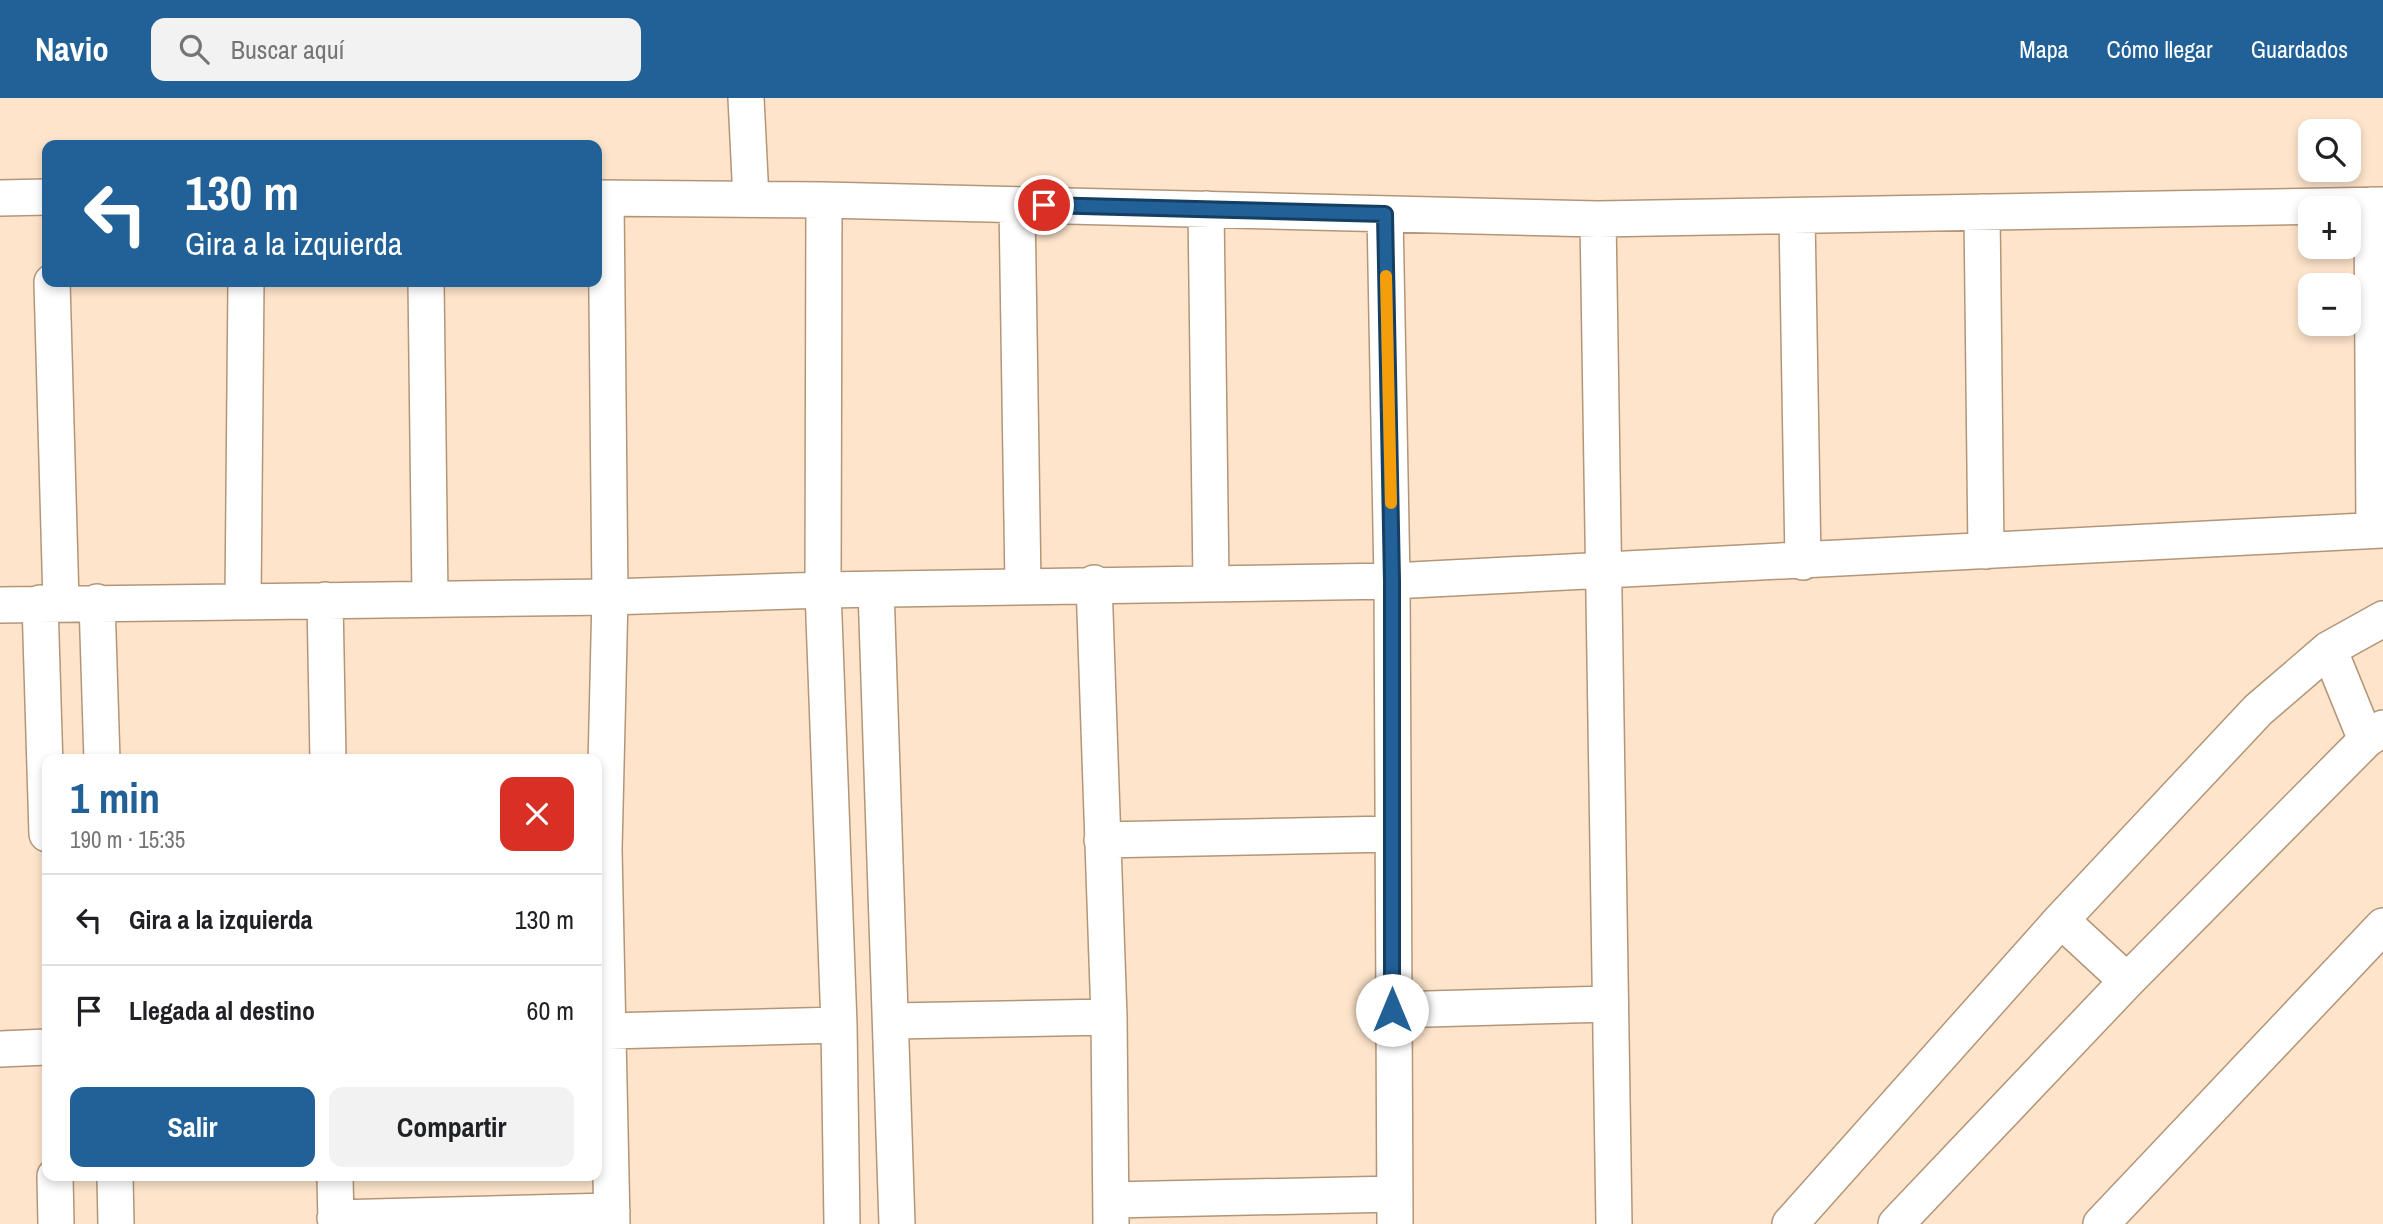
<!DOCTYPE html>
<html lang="es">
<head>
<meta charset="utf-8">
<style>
	:root { --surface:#fff; --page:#f2f2f2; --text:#202124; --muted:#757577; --line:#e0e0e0; --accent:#216197 }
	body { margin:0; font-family:"Archivo Narrow",sans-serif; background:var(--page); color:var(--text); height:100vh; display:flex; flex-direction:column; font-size:26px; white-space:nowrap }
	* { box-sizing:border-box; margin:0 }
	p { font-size:23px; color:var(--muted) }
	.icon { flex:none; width:38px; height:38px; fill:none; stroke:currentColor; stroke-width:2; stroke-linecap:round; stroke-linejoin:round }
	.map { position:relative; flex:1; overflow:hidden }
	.side { position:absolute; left:42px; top:656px; width:560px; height:427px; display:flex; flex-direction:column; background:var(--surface); border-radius:14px; box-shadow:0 4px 10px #0003 }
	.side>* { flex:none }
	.top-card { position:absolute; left:42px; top:42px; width:560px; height:147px; border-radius:14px; box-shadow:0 4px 10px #0003; background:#216197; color:#fff; overflow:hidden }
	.buttons { position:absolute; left:2298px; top:21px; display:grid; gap:14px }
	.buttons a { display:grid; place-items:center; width:63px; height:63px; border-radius:14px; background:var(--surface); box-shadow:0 4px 10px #0003; font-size:35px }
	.pin { position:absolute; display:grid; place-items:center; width:60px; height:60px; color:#fff; margin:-30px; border:4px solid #fff; border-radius:50%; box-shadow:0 2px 7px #0007 }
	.me { position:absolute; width:77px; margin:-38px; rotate:0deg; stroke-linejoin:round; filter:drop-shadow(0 0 5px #0008) }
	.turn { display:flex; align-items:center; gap:24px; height:147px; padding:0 28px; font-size:32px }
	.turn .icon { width:91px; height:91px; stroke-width:2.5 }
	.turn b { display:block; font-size:49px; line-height:60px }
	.round { display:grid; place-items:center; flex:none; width:74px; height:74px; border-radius:14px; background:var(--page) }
	.head { display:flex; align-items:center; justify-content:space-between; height:119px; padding:0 28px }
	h1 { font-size:42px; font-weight:700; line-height:52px; color:var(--accent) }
	.cta { display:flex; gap:14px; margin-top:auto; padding:14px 28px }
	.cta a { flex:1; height:80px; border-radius:14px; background:var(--accent); color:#fff; font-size:28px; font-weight:700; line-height:80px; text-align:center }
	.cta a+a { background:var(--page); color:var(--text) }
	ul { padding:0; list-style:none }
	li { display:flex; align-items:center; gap:21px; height:91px; padding:0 28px; border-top:2px solid var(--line) }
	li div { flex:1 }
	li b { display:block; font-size:26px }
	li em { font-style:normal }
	header { display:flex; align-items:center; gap:42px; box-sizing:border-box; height:98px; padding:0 35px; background:var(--accent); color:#fff }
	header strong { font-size:33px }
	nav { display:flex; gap:38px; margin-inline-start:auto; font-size:24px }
	.search { width:490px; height:63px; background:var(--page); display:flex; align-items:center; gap:18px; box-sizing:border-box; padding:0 24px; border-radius:14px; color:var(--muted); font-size:26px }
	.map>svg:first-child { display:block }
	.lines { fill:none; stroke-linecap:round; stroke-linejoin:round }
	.minor-casing { stroke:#b39678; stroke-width:38 }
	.minor { stroke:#fff; stroke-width:35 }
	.route-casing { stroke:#153f62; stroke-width:18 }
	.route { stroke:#216197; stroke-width:12 }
	.slow { stroke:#f59e0b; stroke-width:12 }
</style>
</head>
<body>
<header>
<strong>Navio</strong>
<div class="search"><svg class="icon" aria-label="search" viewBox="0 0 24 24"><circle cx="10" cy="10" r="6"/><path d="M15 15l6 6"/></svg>Buscar aquí</div>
<nav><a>Mapa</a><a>Cómo llegar</a><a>Guardados</a></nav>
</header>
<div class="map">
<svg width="2383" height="1126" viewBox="0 0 2383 1126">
	<rect width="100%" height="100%" fill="#fde4cb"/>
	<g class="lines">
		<g class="minor-casing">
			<path id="minor" d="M 746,0 L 751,101
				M 0,100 L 47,99
				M 597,100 L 824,102 L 1598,121 L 2383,107
				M 606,101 L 610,499 L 604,752 L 612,1126
				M 824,102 L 823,492 L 1392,483 L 2383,432
				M 1017,107 L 1023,487
				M 2372,107 L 2374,432
				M 1206,111 L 1211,485
				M 1982,114 L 1986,453
				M 1385,116 L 1392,483 L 1395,1126
				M 1797,118 L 1803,464
				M 1598,121 L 1614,1126
				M 52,184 L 61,504
				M 426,184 L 430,500
				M 1094,485 L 1109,919 L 1111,1126
				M 876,491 L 897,1126
				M 325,502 L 328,662
				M 243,503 L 246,184
				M 97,504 L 102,662
				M 40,505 L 47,736
				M 0,507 L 610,499 L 823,492 L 839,927 L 842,1126
				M 2329,551 L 2366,642
				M 1102,742 L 1391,736
				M 2061,822 L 2127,883
				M 1392,912 L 1609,906
				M 892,923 L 1109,919
				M 608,933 L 839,927
				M 0,951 L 47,949
				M 55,1078 L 56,1126
				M 115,1078 L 116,1126
				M 335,1078 L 336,1126
				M 1111,1102 L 1395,1096
				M 335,1120 L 612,1113
				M 1790,1126 L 2061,822 L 2258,612 L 2329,551 L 2383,521
				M 1896,1126 L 2127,883 L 2366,642 L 2383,630
				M 2101,1126 L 2383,828"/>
		</g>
		<use href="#minor" class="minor"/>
	</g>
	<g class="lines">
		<g class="route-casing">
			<path id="route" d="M 1044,107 L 1385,116 L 1392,483 L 1392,912"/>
		</g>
		<use href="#route" class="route"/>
		<path class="slow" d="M 1386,178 L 1391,405"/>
	</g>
</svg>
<div class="buttons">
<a><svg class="icon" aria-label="search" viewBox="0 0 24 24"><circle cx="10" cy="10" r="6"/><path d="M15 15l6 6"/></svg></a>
<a>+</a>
<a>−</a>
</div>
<div class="pin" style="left:1044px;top:107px;background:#d93025"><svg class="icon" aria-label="arrive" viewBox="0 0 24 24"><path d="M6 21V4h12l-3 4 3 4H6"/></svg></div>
<svg class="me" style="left:1392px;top:912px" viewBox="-20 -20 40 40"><circle r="19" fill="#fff"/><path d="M0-13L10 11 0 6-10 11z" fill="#216197"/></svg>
<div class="top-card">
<div class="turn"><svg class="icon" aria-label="left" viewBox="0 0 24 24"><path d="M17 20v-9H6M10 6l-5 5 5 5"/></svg><div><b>130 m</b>Gira a la izquierda</div></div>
</div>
<section class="side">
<div class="head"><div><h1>1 min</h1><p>190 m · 15:35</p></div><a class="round" style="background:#d93025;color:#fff"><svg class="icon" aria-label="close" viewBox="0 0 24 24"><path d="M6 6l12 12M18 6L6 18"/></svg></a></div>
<ul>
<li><svg class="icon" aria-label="left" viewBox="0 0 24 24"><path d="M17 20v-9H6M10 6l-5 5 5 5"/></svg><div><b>Gira a la izquierda</b></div><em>130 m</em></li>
<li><svg class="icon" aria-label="arrive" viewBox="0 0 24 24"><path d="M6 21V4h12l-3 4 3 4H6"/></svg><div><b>Llegada al destino</b></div><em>60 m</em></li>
</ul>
<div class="cta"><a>Salir</a><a>Compartir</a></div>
</section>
</div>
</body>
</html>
